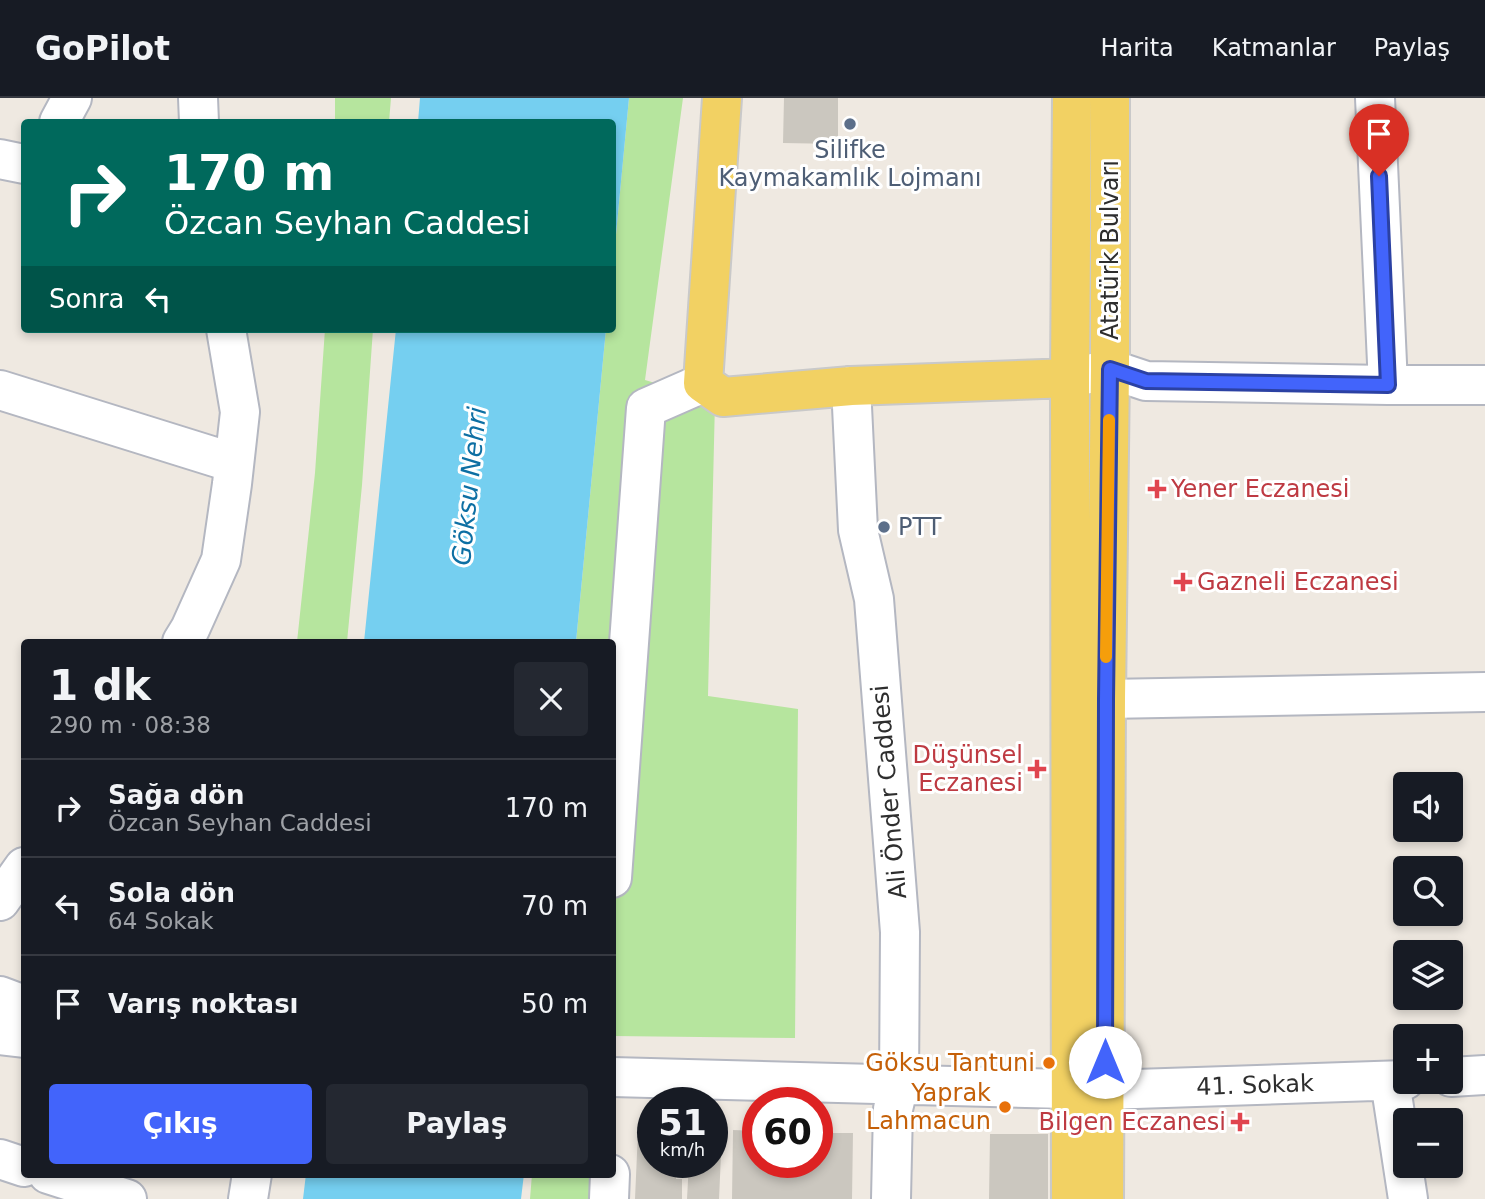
<!DOCTYPE html>
<html lang="tr">
<head>
<meta charset="utf-8">
<style>
	:root { --surface:#171b24; --page:#242831; --text:#f1f3f6; --muted:#9ea1a6; --line:#363941; --accent:#4264fb }
	body { margin:0; font-family:"DejaVu Sans",sans-serif; background:var(--page); color:var(--text); height:100vh; display:flex; flex-direction:column; font-size:26px; white-space:nowrap }
	* { box-sizing:border-box; margin:0 }
	p { font-size:23px; color:var(--muted) }
	.icon { flex:none; width:38px; height:38px; fill:none; stroke:currentColor; stroke-width:2; stroke-linecap:round; stroke-linejoin:round }
	.map { position:relative; flex:1; overflow:hidden }
	.details { position:absolute; left:21px; top:541px; width:595px; height:539px; display:flex; flex-direction:column; background:var(--surface); border-radius:7px; box-shadow:0 4px 10px #0003 }
	.details>* { flex:none }
	.hud { position:absolute; left:21px; top:21px; width:595px; height:214px; border-radius:7px; box-shadow:0 4px 10px #0003; background:#00695c; color:#fff; overflow:hidden }
	.tools { position:absolute; left:1393px; top:674px; display:grid; gap:14px }
	.tools a { display:grid; place-items:center; width:70px; height:70px; border-radius:7px; background:var(--surface); box-shadow:0 4px 10px #0003; font-size:35px }
	.speed { position:absolute; left:637px; top:989px; display:flex; gap:14px; font-size:35px; font-weight:700; text-align:center }
	.speed>* { display:grid; place-content:center; width:91px; height:91px; border-radius:50%; background:var(--surface); box-shadow:0 4px 10px #0003; line-height:1 }
	.speed small { font-size:18px; font-weight:400 }
	.speed .limit { border:10px solid #d22; background:#fff; color:#111 }
	.pin { position:absolute; display:grid; place-items:center; width:60px; height:60px; color:#fff; margin:-72px -30px; border-radius:50% 50% 50% 0; rotate:-45deg; box-shadow:0 0 7px #0007 }
	.pin .icon { rotate:45deg }
	.me { position:absolute; width:77px; margin:-38px; rotate:0deg; stroke-linejoin:round; filter:drop-shadow(0 0 5px #0008) }
	.turn { display:flex; align-items:center; gap:24px; height:147px; padding:0 28px; font-size:32px }
	.turn .icon { width:91px; height:91px; stroke-width:2.5 }
	.turn b { display:block; font-size:49px; line-height:60px }
	.then { display:flex; align-items:center; height:66px; padding:0 28px; background:#0003; gap:14px; font-size:26px }
	.round { display:grid; place-items:center; flex:none; width:74px; height:74px; border-radius:7px; background:var(--page) }
	.overview { display:flex; align-items:center; justify-content:space-between; height:119px; padding:0 28px }
	h1 { font-size:42px; font-weight:600; line-height:52px }
	.action { display:flex; gap:14px; margin-top:auto; padding:14px 28px }
	.action a { flex:1; height:80px; border-radius:7px; background:var(--accent); color:#fff; font-size:28px; font-weight:600; line-height:80px; text-align:center }
	.action a+a { background:var(--page); color:var(--text) }
	ul { padding:0; list-style:none }
	li { display:flex; align-items:center; gap:21px; height:98px; padding:0 28px; border-top:2px solid var(--line) }
	li div { flex:1 }
	li b { display:block; font-size:26px }
	li em { font-style:normal }
	header { display:flex; align-items:center; gap:42px; box-sizing:border-box; height:98px; padding:0 35px; background:var(--surface); border-bottom:2px solid var(--line) }
	header strong { font-size:33px }
	nav { display:flex; gap:38px; margin-inline-start:auto; font-size:24px }
	.map>svg:first-child { display:block }
	.green { fill:#b6e59e }
	.water { fill:#75cff0 }
	.building { fill:#cbc7bf }
	.lines { fill:none; stroke-linecap:round; stroke-linejoin:round }
	.minor-casing { stroke:#b4b7c1; stroke-width:42 }
	.major-casing { stroke:#c9c9c9; stroke-width:42 }
	.minor { stroke:#fff; stroke-width:38 }
	.major { stroke:#f2d163; stroke-width:38 }
	.route-casing { stroke:#2b41a3; stroke-width:18 }
	.route { stroke:#4264fb; stroke-width:12 }
	.slow { stroke:#f59e0b; stroke-width:12 }
	.service-dot { fill:#5c6f8a; stroke:#fff; stroke-width:2.5 }
	.health-dot { fill:#e0444e; stroke:#fff; stroke-width:2.5 }
	.food-dot { fill:#e8710a; stroke:#fff; stroke-width:2.5 }
	.labels { text-anchor:middle; stroke-width:6; stroke-linejoin:round; paint-order:stroke }
	.service-label { font-size:24px; fill:#4e5e75; stroke:#fff }
	.street-label { font-size:24px; fill:#2e2e2e; stroke:#fff }
	.health-label { font-size:24px; fill:#be3a42; stroke:#fff; text-anchor:start }
	.food-label { font-size:24px; fill:#c56008; stroke:#fff; text-anchor:end }
	.water-label { font-size:26px; font-style:italic; fill:#0d6fa3; stroke:#fff }
</style>
</head>
<body>
<header>
<strong>GoPilot</strong>
<nav><a>Harita</a><a>Katmanlar</a><a>Paylaş</a></nav>
</header>
<div class="map">
<svg width="1485" height="1101" viewBox="0 0 1485 1101">
	<rect width="100%" height="100%" fill="#efe9e1"/>
	<path class="green" d="M 335,0 L 391,0 L 389,24 L 335,24 Z
		M 629,0 L 683,0 L 645,282 L 715,303 L 708,598 L 798,611 L 795,940 L 613,938 L 612,544 L 576,544 L 606,231 L 612,231 L 613,168 Z
		M 325,231 L 373,231 L 362,387 L 347,544 L 297,544 L 315,375 Z
		M 532,1076 L 597,1076 L 597,1101 L 530,1101 Z"/>
	<path class="water" d="M 420,0 L 629,0 L 613,168 L 612,24 L 418,24 Z
		M 396,231 L 606,231 L 576,544 L 364,544 Z
		M 306,1076 L 524,1076 L 521,1101 L 303,1101 Z"/>
	<path class="building" d="M 784,0 L 838,0 L 838,46 L 783,45 Z
		M 733,1032 L 758,1033 L 758,1064 L 817,1064 L 817,1035 L 853,1035 L 852,1101 L 732,1101 Z
		M 638,1033 L 653,1034 L 653,1064 L 677,1064 L 676,1081 L 682,1081 L 682,1101 L 635,1101 Z
		M 712,1035 L 722,1035 L 719,1101 L 687,1101 L 689,1064 L 712,1064 Z
		M 990,1036 L 1048,1036 L 1048,1101 L 989,1101 Z"/>
	<g class="lines">
		<g class="minor-casing">
			<path id="minor" d="M 198,0 L 199,24
				M 1375,0 L 1388,287
				M 59,24 L 72,0
				M 0,61 L 24,66
				M 1080,278 L 1110,271 L 1146,283 L 1388,287 L 1485,287
				M 851,288 L 858,432 L 874,501 L 900,834 L 899,986 L 893,1011 L 891,1101
				M 0,292 L 234,365
				M 182,544 L 190,531 L 221,462 L 232,386 L 240,314 L 226,231
				M 1106,601 L 1485,594
				M 612,780 L 646,310 L 703,285
				M 0,803 L 24,769
				M 0,898 L 24,907
				M 0,937 L 24,940
				M 612,979 L 1105,992 L 1405,982
				M 1451,979 L 1485,977
				M 1390,983 L 1408,1101
				M 0,1061 L 24,1069
				M 48,1076 L 127,1101
				M 248,1101 L 252,1076
				M 609,1101 L 610,1076"/>
		</g>
		<g class="major-casing">
			<path id="major" d="M 722,0 L 703,285 L 723,299 L 851,288 L 1070,280
				M 1071,1101 L 1070,280 L 1072,0
				M 1104,1101 L 1106,601 L 1110,271 L 1110,0"/>
		</g>
		<use href="#minor" class="minor"/>
		<use href="#major" class="major"/>
	</g>
	<g class="lines">
		<g class="route-casing">
			<path id="route" d="M 1105,964 L 1106,601 L 1110,271 L 1146,283 L 1388,287 L 1379,78"/>
		</g>
		<use href="#route" class="route"/>
		<path class="slow" d="M 1106,559 L 1109,322"/>
	</g>
	<g class="service-dot">
		<circle cx="850" cy="26" r="7"/>
		<circle cx="884" cy="429" r="7"/>
	</g>
	<g class="health-dot">
		<path d="M1153.5 380.5h7v7h7v7h-7v7h-7v-7h-7v-7h7z"/>
		<path d="M1179.5 473.5h7v7h7v7h-7v7h-7v-7h-7v-7h7z"/>
		<path d="M1033.5 660.5h7v7h7v7h-7v7h-7v-7h-7v-7h7z"/>
		<path d="M1236.5 1013.5h7v7h7v7h-7v7h-7v-7h-7v-7h7z"/>
	</g>
	<g class="food-dot">
		<circle cx="1049" cy="965" r="7"/>
		<circle cx="1005" cy="1009" r="7"/>
	</g>
	<g class="labels">
		<g class="service-label">
			<text x="850" y="60">Silifke<tspan x="850" dy="28">Kaymakamlık Lojmanı</tspan></text>
			<text x="898" y="437" text-anchor="start">PTT</text>
		</g>
		<g class="street-label">
			<text transform="translate(1110 152) rotate(-90)" y="8">Atatürk Bulvarı</text>
			<text transform="translate(889 694) rotate(-95)" y="8">Ali Önder Caddesi</text>
			<text transform="translate(1255 987) rotate(-2)" y="8">41. Sokak</text>
		</g>
		<g class="health-label">
			<text x="1171" y="399">Yener Eczanesi</text>
			<text x="1197" y="492">Gazneli Eczanesi</text>
			<text x="1023" y="665" text-anchor="end">Düşünsel<tspan x="1023" dy="28">Eczanesi</tspan></text>
			<text x="1226" y="1032" text-anchor="end">Bilgen Eczanesi</text>
		</g>
		<g class="food-label">
			<text x="1035" y="973">Göksu Tantuni</text>
			<text x="991" y="1003">Yaprak<tspan x="991" dy="28">Lahmacun</tspan></text>
		</g>
		<g class="water-label">
			<text transform="translate(469 388) rotate(-84)" y="9">Göksu Nehri</text>
		</g>
	</g>
</svg>
<div class="tools">
<a><svg class="icon" aria-label="sound" viewBox="0 0 24 24"><path d="M4 9h4l5-4v14l-5-4H4zM17 9q2 3 0 6"/></svg></a>
<a><svg class="icon" aria-label="search" viewBox="0 0 24 24"><circle cx="10" cy="10" r="6"/><path d="M15 15l6 6"/></svg></a>
<a><svg class="icon" aria-label="layers" viewBox="0 0 24 24"><path d="M12 4l9 5-9 5-9-5zM3 14l9 5 9-5"/></svg></a>
<a>+</a>
<a>−</a>
</div>
<div class="speed"><div>51<small>km/h</small></div><div class="limit">60</div></div>
<div class="pin" style="left:1379px;top:78px;background:#d93025"><svg class="icon" aria-label="arrive" viewBox="0 0 24 24"><path d="M6 21V4h12l-3 4 3 4H6"/></svg></div>
<svg class="me" style="left:1105px;top:964px" viewBox="-20 -20 40 40"><circle r="19" fill="#fff"/><path d="M0-13L10 11 0 6-10 11z" fill="#4264fb"/></svg>
<div class="hud">
<div class="turn"><svg class="icon" aria-label="right" viewBox="0 0 24 24"><path d="M7 20v-9h11M14 6l5 5-5 5"/></svg><div><b>170 m</b>Özcan Seyhan Caddesi</div></div>
<div class="then">Sonra<svg class="icon" aria-label="left" viewBox="0 0 24 24"><path d="M17 20v-9H6M10 6l-5 5 5 5"/></svg></div>
</div>
<section class="details">
<div class="overview"><div><h1>1 dk</h1><p>290 m · 08:38</p></div><a class="round"><svg class="icon" aria-label="close" viewBox="0 0 24 24"><path d="M6 6l12 12M18 6L6 18"/></svg></a></div>
<ul>
<li><svg class="icon" aria-label="right" viewBox="0 0 24 24"><path d="M7 20v-9h11M14 6l5 5-5 5"/></svg><div><b>Sağa dön</b><p>Özcan Seyhan Caddesi</p></div><em>170 m</em></li>
<li><svg class="icon" aria-label="left" viewBox="0 0 24 24"><path d="M17 20v-9H6M10 6l-5 5 5 5"/></svg><div><b>Sola dön</b><p>64 Sokak</p></div><em>70 m</em></li>
<li><svg class="icon" aria-label="arrive" viewBox="0 0 24 24"><path d="M6 21V4h12l-3 4 3 4H6"/></svg><div><b>Varış noktası</b></div><em>50 m</em></li>
</ul>
<div class="action"><a>Çıkış</a><a>Paylaş</a></div>
</section>
</div>
</body>
</html>
